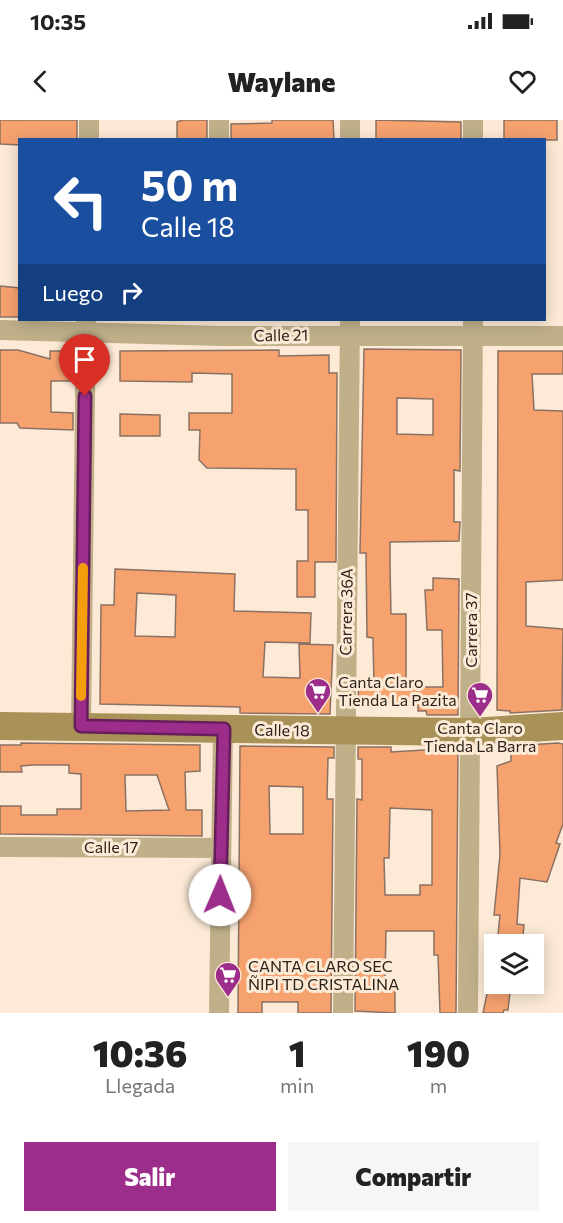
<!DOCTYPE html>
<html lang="es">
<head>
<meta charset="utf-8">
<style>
	:root { --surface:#fff; --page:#f6f6f6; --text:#222; --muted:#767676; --accent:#9d2d8b }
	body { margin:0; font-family:Commissioner,sans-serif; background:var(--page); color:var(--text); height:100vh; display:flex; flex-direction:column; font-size:22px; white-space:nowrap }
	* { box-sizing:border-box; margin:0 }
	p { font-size:20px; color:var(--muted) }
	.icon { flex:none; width:33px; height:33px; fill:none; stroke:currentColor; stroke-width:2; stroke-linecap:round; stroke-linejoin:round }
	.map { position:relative; height:893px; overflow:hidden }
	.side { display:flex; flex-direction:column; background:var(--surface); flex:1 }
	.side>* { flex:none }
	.banner { position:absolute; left:18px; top:18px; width:528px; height:183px; border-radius:0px; box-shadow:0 3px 15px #0003; background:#1a4fa0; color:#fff; overflow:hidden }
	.tools { position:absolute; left:484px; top:814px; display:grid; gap:12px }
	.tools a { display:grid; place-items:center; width:60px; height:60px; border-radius:0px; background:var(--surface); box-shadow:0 3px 15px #0003; font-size:30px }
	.pin { position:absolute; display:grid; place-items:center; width:51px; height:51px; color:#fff; margin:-62px -26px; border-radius:50% 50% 50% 0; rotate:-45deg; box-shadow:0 0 6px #0007 }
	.pin .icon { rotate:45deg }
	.me { position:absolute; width:66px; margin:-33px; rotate:1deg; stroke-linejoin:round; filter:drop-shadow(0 0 4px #0008) }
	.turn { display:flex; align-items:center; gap:21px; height:126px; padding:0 24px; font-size:27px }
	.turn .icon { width:78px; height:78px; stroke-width:2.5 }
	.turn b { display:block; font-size:42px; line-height:51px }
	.then { display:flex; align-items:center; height:57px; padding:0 24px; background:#0003; gap:12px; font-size:22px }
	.eta { display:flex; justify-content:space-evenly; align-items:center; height:102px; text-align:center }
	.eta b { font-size:36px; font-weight:800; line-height:42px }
	.cta { display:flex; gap:12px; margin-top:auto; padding:12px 24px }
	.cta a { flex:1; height:69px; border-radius:0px; background:var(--accent); color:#fff; font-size:24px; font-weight:800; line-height:69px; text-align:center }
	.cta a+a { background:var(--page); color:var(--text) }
	.status { display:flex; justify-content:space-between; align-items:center; height:42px; padding:0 30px; background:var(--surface); direction:ltr }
	.status svg { height:16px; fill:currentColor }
	header { display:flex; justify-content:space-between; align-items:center; height:78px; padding:0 24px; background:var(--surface); font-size:27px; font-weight:800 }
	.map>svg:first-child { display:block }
	.building { fill:#f6a26f; stroke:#8c7162; stroke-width:1.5; fill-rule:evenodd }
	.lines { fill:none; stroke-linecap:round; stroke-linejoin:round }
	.street { stroke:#bfb08a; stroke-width:20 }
	.secondary { stroke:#a89257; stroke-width:28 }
	.route-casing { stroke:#661d5a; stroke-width:15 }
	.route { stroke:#9d2d8b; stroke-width:10 }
	.slow { stroke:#f59e0b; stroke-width:10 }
	.labels { text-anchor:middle; stroke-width:6; stroke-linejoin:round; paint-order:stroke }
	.street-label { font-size:16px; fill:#2b2319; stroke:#fcead6 }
	.poi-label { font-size:16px; fill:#2b2319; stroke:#fcead6; text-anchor:start }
</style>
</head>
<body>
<div class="status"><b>10:35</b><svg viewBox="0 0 49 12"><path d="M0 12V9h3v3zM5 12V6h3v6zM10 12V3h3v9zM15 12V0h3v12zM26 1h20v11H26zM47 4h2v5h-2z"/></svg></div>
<header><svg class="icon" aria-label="back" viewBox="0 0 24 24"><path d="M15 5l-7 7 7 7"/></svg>Waylane<svg class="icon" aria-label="heart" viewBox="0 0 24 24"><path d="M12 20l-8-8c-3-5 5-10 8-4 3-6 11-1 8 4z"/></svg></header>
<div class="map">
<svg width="563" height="893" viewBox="0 0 563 893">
	<rect width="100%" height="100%" fill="#fcead6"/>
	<path class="building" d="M 0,0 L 77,0 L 77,20 L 20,20 L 20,25 L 0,24 Z
		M 182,0 L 207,0 L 207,20 L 177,20 L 177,2 Z
		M 272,0 L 333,0 L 334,20 L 231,20 L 231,4 L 272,3 Z
		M 376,0 L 461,2 L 461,20 L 376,20 Z
		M 504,0 L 557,0 L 557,20 L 504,20 Z
		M 0,166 L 20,168 L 20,197 L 0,197 Z
		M 364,229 L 461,230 L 460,351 L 454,350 L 454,402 L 460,402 L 459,421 L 390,422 L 390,446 L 391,494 L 406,494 L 406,567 L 443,567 L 442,510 L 427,510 L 425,470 L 433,470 L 433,458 L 459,459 L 458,595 L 427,595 L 426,591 L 418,591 L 418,586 L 358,578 L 359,567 L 374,567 L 373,518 L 367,517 L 366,433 L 360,433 ZM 397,278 L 433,279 L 433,315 L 397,314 Z
		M 0,230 L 18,230 L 50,239 L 50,231 L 74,231 L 73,261 L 51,261 L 51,292 L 73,293 L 73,310 L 20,308 L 17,303 L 0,303 Z
		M 279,230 L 279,236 L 329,235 L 329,253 L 337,253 L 336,442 L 315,442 L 315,477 L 297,477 L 297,441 L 308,441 L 308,390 L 296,390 L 296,349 L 207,348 L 199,340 L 200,310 L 189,310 L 189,293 L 232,293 L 232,254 L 192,253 L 192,262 L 120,261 L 120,231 Z
		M 498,231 L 563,231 L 563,254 L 532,254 L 534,290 L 563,291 L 563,460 L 526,462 L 526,506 L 563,509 L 562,590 L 510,593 L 510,591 L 497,590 Z
		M 120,294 L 160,295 L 160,316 L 120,316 Z
		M 115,449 L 235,454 L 234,491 L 311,493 L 310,523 L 265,522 L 263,557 L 300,558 L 299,524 L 333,525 L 330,594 L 240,593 L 240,587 L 100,584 L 101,485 L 114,485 ZM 137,473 L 176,475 L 175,517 L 135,516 Z
		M 21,623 L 200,625 L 200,651 L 185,652 L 186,690 L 202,690 L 202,716 L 0,714 L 0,686 L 21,686 L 21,695 L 57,695 L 57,689 L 81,689 L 81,654 L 69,653 L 69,645 L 33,645 L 21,646 L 22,652 L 0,652 L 0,625 L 21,625 ZM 125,655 L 157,655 L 169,690 L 126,691 Z
		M 558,623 L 563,624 L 563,704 L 556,723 L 560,724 L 547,762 L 520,758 L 517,804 L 524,805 L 522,825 L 497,825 L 500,795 L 494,795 L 500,735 L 497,646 L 511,641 L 511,626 Z
		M 240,626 L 334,627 L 334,638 L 328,638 L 327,679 L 333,679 L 331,893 L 298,893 L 298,882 L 262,882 L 262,893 L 238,893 ZM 269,666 L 303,667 L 303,714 L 270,714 Z
		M 358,627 L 391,627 L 391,632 L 458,628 L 456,893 L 440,893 L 438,835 L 434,835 L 434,811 L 386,811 L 385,862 L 395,861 L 395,893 L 355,891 L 357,679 L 362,680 L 362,639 L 358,639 ZM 390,688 L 432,690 L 432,765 L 420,765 L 420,775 L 385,775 L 384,738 L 389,738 Z
		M 489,864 L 511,864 L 508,890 L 504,890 L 503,893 L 483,893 Z"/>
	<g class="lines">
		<path class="street" d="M 219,0 L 219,20
			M 350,0 L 350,20
			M 473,0 L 473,20
			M 89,20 L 89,0
			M 0,210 L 220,216 L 563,216
			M 81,606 L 86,200
			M 0,727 L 221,728
			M 219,893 L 223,609
			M 343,893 L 350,200
			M 468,893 L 473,200"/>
		<path class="secondary" d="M 0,606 L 470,612 L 563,606"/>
	</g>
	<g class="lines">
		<g class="route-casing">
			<path id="route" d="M 85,276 L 81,606 L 224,609 L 220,775"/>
		</g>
		<use href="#route" class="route"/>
		<path class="slow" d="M 81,576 L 83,448"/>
	</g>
	<defs>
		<g id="supermarket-pin" transform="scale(1.35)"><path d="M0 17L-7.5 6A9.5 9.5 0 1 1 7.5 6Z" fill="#9d2d8b" stroke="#fcead6"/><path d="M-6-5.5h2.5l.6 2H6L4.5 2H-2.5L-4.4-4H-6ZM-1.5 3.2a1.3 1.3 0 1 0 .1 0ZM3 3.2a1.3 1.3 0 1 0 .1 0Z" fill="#fff"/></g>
	</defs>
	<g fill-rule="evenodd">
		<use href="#supermarket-pin" x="318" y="571"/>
		<use href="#supermarket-pin" x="480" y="575"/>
		<use href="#supermarket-pin" x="228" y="855"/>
	</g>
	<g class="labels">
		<g class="street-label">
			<text transform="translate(281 215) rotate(-1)" y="6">Calle 21</text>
			<text transform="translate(346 492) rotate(-89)" y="6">Carrera 36A</text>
			<text transform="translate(471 510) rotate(-90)" y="6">Carrera 37</text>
			<text transform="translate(282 610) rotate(1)" y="6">Calle 18</text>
			<text x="111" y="733">Calle 17</text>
		</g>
		<g class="poi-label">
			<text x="338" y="568">Canta Claro<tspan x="338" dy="18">Tienda La Pazita</tspan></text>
			<text x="480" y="614" text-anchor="middle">Canta Claro<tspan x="480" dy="18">Tienda La Barra</tspan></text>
			<text x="248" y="852">CANTA CLARO SEC<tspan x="248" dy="18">ÑIPI TD CRISTALINA</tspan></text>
		</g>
	</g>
</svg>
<div class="tools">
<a><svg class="icon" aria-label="layers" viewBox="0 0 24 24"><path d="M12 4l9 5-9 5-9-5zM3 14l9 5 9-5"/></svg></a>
</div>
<div class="pin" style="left:85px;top:276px;background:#d93025"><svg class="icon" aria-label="arrive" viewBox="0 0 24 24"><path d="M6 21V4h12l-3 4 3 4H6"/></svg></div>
<svg class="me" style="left:220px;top:775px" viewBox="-20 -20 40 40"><circle r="19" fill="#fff"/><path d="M0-13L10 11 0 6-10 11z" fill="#9d2d8b"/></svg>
<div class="banner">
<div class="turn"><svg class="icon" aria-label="left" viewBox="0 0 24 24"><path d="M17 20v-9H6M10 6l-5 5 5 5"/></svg><div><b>50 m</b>Calle 18</div></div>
<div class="then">Luego<svg class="icon" aria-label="right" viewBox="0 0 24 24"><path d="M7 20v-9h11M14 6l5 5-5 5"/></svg></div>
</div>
</div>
<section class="side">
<div class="eta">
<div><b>10:36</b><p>Llegada</p></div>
<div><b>1</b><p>min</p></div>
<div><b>190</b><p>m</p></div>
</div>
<div class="cta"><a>Salir</a><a>Compartir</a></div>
</section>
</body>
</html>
